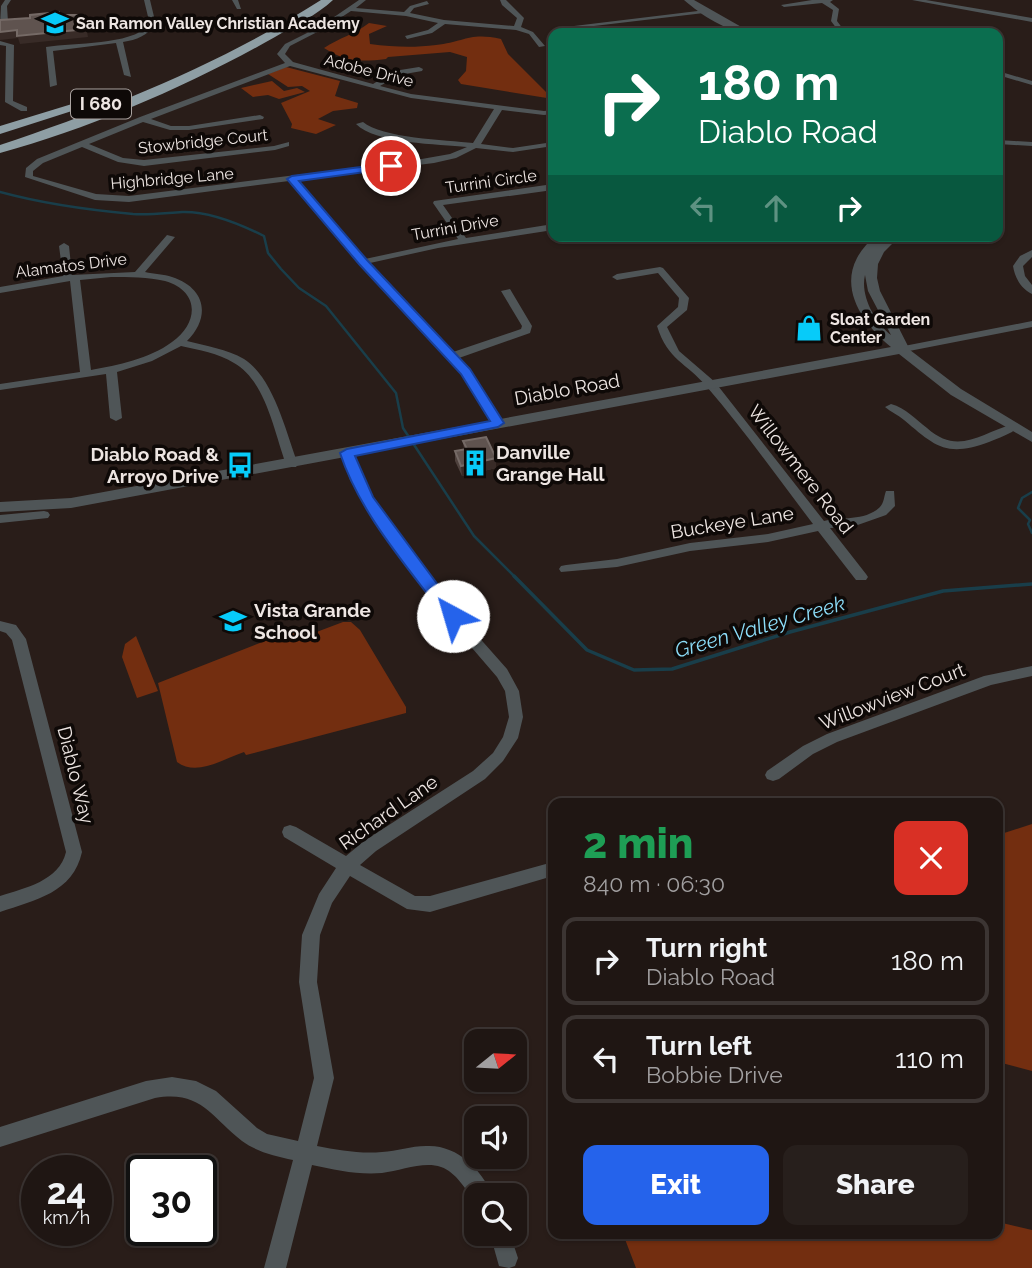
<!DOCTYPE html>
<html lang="en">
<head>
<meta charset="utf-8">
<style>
	:root { --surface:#1f1613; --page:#271f1c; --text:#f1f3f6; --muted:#a19fa0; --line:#3c3533; --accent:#2563eb }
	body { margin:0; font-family:Raleway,sans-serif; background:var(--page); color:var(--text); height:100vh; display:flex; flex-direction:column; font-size:26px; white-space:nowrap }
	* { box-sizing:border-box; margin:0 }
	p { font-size:23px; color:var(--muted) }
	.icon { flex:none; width:38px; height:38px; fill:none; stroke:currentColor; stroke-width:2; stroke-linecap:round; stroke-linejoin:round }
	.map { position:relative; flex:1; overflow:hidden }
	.sheet { position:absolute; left:548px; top:798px; width:455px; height:441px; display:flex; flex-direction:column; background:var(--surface); border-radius:14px; box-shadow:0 2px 5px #0004,0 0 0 2px var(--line) }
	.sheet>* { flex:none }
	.guide { position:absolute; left:548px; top:28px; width:455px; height:214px; border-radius:14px; box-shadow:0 2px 5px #0004,0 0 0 2px var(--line); background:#0b6e4f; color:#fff; overflow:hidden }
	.needle { width:46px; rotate:72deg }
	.controls { position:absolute; left:464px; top:1029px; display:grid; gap:14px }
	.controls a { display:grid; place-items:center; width:63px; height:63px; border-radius:14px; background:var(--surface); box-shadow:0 2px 5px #0004,0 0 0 2px var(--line); font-size:35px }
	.speed { position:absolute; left:21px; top:1155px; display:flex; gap:14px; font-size:35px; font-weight:700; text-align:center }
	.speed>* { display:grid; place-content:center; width:91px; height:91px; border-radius:50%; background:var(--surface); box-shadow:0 2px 5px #0004,0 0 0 2px var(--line); line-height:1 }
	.speed small { font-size:18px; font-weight:400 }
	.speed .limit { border:4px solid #111; border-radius:10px; background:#fff; color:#111 }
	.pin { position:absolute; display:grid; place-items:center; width:60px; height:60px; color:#fff; margin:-30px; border:4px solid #fff; border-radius:50%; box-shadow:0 2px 7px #0007 }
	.me { position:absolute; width:77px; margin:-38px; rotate:321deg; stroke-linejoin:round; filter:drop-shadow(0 0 5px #0008) }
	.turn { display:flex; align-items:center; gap:24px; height:147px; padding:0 35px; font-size:32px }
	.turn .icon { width:91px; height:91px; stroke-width:2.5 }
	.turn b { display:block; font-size:49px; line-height:60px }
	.lanes { display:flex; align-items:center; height:66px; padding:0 35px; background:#0003; justify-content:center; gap:35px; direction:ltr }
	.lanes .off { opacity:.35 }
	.round { display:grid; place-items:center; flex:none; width:74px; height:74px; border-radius:14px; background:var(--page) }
	.overview { display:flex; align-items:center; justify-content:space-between; height:119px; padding:0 35px }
	h1 { font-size:42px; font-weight:800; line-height:52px; color:#1e9e55 }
	.primary-button { display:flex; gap:14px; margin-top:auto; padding:14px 35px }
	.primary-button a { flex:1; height:80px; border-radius:14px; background:var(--accent); color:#fff; font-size:28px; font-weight:800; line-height:80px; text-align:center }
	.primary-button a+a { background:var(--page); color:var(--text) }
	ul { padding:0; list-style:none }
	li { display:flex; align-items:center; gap:21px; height:88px; margin:0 14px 10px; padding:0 21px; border:4px solid var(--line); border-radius:14px }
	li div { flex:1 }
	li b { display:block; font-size:26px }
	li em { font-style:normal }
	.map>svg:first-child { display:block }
	.green { fill:#732e10 }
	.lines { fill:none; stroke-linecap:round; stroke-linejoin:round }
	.stream-far1 { stroke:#193e4a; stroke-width:2.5 }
	.stream { stroke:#193e4a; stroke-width:3.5 }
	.minor { fill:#4f5557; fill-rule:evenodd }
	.tertiary { fill:#4f5557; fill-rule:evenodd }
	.motorway { fill:#8e9ea4; fill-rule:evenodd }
	.wall { fill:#4e413d }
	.shaded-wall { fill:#382b27 }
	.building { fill:#5f534f; stroke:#756a66; stroke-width:2 }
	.route { fill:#2563eb; stroke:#184099; stroke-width:2 }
	.labels { text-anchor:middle; stroke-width:7; stroke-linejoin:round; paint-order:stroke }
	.far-poi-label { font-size:16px; font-weight:bold; fill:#ede5e2; stroke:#0e0907; text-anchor:start }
	.far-street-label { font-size:16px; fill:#ede5e2; stroke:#0e0907 }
	.shield { fill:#0e0907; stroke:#aaa3a0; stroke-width:2 }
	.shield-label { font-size:18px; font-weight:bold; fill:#ede5e2 }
	.street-label { font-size:19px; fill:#ede5e2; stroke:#0e0907 }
	.poi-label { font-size:19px; font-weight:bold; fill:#ede5e2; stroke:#0e0907; text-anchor:start }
	.water-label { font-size:21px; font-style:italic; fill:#8cddf9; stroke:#0e0907 }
</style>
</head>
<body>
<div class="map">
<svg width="1032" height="1268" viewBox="0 0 1032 1268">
	<rect width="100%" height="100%" fill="#291d19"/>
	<path class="green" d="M 369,23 L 387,26 L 369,34 L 370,44 C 393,47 413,48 436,45 C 465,42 469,32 501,39 L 508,54 L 553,99 L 461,84 L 458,80 L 466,71 L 467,57 L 450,52 L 388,57 L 386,59 C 360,62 346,62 324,48 C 339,38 355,34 369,23 Z
		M 286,67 L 340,81 L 335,96 L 358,103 L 357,108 L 333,111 L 318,119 L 336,125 L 316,134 L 291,128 L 292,124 L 281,103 L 310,91 L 302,86 L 288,87 L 268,74 Z
		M 272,81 L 284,91 L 297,88 L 305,92 L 279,99 L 268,95 L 253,97 L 241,88 Z
		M 343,622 L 351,622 L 360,630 L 406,707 L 406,713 L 246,755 L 244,752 C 223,759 197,777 177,762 L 158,683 L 293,630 L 298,639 Z
		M 136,636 L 158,691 L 137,698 L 122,657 L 125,644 Z
		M 1032,824 L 1032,1071 L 998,1062 L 998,835 Z
		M 998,1222 L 1032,1230 L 1032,1268 L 636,1268 L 623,1234 L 998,1234 Z"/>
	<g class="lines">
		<path class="stream-far1" d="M 0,192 C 44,204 88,210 133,214 C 150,215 165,213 182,212 C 209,211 240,224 264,236 L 268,253 L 281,269 L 299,288 L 326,306 L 396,393 L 403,428 L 474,536 L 516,578
			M 1032,492 L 1022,498 L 1018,508 L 1030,520 L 1028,524 L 1032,533"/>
		<path class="stream" d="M 514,576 L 587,650 L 634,670 L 672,669 L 790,632 L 943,591 L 1032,584"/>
		<path class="minor" d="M 5,0 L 11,0 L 7,6 L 8,22 L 0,25 L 1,6 Z
			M 144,0 L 150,0 L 156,25 C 147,35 137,40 123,42 L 131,77 L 124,75 L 116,43 L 53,51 L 57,85 L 50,87 L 46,47 C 76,42 128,46 150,25 Z
			M 232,0 L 238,0 L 241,9 L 237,9 Z
			M 359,0 L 366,0 L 356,8 L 404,12 L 410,6 L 427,1 L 429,4 L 414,8 L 410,13 L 444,20 L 514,26 L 517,18 L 502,5 L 500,0 L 506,0 L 524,18 L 521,27 L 533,32 L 545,46 L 539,47 L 529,34 L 516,30 L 445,24 L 432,33 L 407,39 L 405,36 L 428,30 L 438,23 L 406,16 L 351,11 L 325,28 L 290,46 L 285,54 L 293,62 L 373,84 L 394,71 L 419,67 L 423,69 L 422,71 L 399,75 L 380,86 L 411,94 L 544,111 L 553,110 L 553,114 L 544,115 L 502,110 L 481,144 L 513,148 L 553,142 L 553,146 L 513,152 L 476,148 L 456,158 L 434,163 L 298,180 L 365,259 L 458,239 L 433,203 L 434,201 L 553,184 L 553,190 L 443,205 L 466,238 L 553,224 L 553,230 L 438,248 L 370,263 L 453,352 L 521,329 L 522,326 L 501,291 L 510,289 L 532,326 L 530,333 L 459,358 L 470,370 L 504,423 L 502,425 L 494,425 L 462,374 L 360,264 L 289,181 L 129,202 L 95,200 L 25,177 L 26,168 L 37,159 L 140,117 L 285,63 L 277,54 L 285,44 L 321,26 ZM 290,66 L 411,98 L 494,109 L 473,143 C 446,140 381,138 363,122 L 356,124 C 375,144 439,144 467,147 L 450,154 L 416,160 L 129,196 L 96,194 L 33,176 L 33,171 L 43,163 L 82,147 L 118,162 L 144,166 L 275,150 L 289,146 L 289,142 L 274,146 L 144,160 L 123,158 L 89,144 L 143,122 L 170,130 L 189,130 L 263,119 L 264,117 L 260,115 L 189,126 L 171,126 L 151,119 Z
			M 812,0 L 833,0 L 830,2 L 839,9 L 837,21 L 846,33 L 840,33 L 831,21 L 833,10 L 822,3 L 784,7 L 781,5 Z
			M 912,0 L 926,0 L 1032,18 L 1032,22 Z
			M 706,10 L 704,13 L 577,28 L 574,26 Z
			M 0,41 L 14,45 L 13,101 L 27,107 L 27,111 L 21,111 L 5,102 L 6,46 L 0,45 Z
			M 998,71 L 1032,81 L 1032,85 L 998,75 Z
			M 998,140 L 1032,142 L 1032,146 L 998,144 Z
			M 167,235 L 175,237 L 145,272 C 154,274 164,274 172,277 C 206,288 211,317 187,341 C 206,346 227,349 244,359 C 274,378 286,433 298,464 L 296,467 L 288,467 L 286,464 C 274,432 266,381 234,363 C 218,353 199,350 181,346 L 152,361 L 117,372 L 122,418 L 116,421 L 110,418 L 106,374 L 0,390 L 0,384 L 80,372 L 70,281 L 0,293 L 0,287 L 63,276 L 59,246 L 64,243 L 69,246 L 72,275 L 135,272 ZM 111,277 C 129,277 148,277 165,281 C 200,291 199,323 172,342 C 149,359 118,365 91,370 L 80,280 Z
			M 1032,250 L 1032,257 L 1023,266 L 1025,276 L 1032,285 L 1032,294 C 1021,289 1015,278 1013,266 L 1020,256 Z
			M 660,267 L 663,268 L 689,298 L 687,310 L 667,327 L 679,351 L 715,382 L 824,521 C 841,517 866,521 880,507 C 884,503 884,496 886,491 L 894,491 L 895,506 L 886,515 L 852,527 L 830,528 L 866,574 L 868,577 L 866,580 L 856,580 L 818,531 L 768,542 L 690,551 L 617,567 L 561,572 L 559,569 L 561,566 L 566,565 L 617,559 L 690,543 L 768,534 L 813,524 C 778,478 744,430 707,387 C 686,362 668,361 657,326 L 678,307 L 679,298 L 658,273 L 617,280 L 612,277 L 617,274 Z
			M 1032,321 L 1032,327 L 904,352 L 899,349 L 904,346 Z
			M 891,404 C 906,408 915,419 927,428 C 958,456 981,433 1013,424 L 1019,427 C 1011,434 999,438 989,442 C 946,458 935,446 904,420 C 898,415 891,412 885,407 Z
			M 347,449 L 353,453 L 362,480 L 372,496 L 445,599 L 507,669 L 519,691 L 523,717 L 518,738 L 503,761 L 485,779 L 376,851 L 360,865 L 415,896 L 430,896 L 553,862 L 553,876 L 430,912 L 407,909 L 350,876 L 332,903 L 320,935 L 317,982 L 334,1078 L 317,1146 C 338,1150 360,1154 382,1152 C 397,1151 411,1146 426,1146 C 456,1144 482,1169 492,1195 L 476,1195 L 475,1202 C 466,1190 456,1172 441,1167 C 423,1161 401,1171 382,1173 C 358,1175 335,1170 312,1165 L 286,1268 L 264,1268 L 293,1160 C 275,1156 257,1152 242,1141 C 210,1116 201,1090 155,1098 L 0,1147 L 0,1127 L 146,1081 L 172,1077 L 196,1081 L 216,1091 L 257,1128 L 267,1134 L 298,1141 L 314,1078 L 299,982 L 302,935 L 319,894 L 336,868 L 284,837 L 282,832 L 284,827 L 290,825 L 296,827 L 346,856 L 364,841 L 473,771 L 493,753 L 503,737 L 509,717 L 505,691 L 497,677 L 435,605 L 361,498 L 350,480 L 341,453 Z
			M 44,511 L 48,512 L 50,515 L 48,518 L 0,523 L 0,515 Z
			M 0,621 L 16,625 L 26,639 L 82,852 C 73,893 35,900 0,912 L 0,896 C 25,888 59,881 66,852 L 12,640 L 6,633 L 0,631 Z
			M 1032,666 L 1032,676 L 991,685 L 837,742 L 813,754 L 779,779 L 773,781 L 767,779 L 765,775 L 767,771 L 803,746 L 827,734 L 984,676 Z
			M 490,1234 L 510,1234 L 518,1258 L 515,1266 L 509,1268 L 499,1266 Z"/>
		<path class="tertiary" d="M 684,0 L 694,0 L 752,33 C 730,34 701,15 684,0 Z
			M 874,236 L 886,236 L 882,241 L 887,236 L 900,236 L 884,252 L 878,264 L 877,278 L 880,291 L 910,350 L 961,389 L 1032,432 L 1032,442 L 951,395 L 899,354 L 71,508 L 0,512 L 0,502 L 71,498 L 891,347 C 866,327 839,292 857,258 C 861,250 868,243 874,236 ZM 865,275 L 868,291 L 891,335 C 875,322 860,296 865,275 Z"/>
		<path class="motorway" d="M 321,0 L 333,0 C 317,15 294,26 275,37 C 194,83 90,129 0,153 L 0,145 C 113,107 221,64 321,0 Z
			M 121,89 L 125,90 L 125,94 L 0,134 L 0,126 Z"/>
	</g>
	<path class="wall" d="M 463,441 L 496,458 L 496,468 L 462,476 L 455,461 L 455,451 L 464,449 Z"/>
	<path class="shaded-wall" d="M 84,15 L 88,37 L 20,44 L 18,38 L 0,40 L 0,32 L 17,30 Z
		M 496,458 L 496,468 L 462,476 L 461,466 Z"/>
	<path class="building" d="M 59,12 L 59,15 L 84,15 L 86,29 L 17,36 L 17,30 L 0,32 L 0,20 L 30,18 L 30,15 Z
		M 486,437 L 496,458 L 461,466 L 455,451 L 467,449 L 463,441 Z"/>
	<path class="route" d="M 391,163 L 395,164 L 395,168 L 299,181 L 367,260 L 470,369 L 504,423 L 498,427 L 355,456 L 373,497 L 458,612 L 461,616 L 453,622 L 447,620 C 409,568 361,516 340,453 L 347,449 L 490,421 L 461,374 L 359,264 L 287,179 L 292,176 Z"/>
	<defs>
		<g id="school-bare" transform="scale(2.1)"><path d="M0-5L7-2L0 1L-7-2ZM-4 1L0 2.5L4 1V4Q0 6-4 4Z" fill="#07cbf9" stroke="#0e0907" stroke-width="2.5" paint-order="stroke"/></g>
		<g id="shop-bare" transform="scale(2.1)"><path d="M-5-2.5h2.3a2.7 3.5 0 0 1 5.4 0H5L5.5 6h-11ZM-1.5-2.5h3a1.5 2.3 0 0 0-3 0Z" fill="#07cbf9" stroke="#0e0907" stroke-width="2.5" paint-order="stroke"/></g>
		<g id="building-bare" transform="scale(2.1)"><path d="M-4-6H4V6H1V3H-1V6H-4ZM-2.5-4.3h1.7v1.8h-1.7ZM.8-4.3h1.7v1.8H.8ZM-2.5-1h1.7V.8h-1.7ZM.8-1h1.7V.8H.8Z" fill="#07cbf9" stroke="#0e0907" stroke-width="2.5" paint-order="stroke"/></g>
		<g id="bus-bare" transform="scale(2.1)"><path d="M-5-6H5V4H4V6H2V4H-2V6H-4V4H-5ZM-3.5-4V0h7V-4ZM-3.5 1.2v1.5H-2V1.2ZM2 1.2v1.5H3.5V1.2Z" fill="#07cbf9" stroke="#0e0907" stroke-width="2.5" paint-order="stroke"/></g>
	</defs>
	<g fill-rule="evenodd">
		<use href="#school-bare" x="55" y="23"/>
		<use href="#shop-bare" x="809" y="328"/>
		<use href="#building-bare" x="475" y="463"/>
		<use href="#bus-bare" x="240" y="465"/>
		<use href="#school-bare" x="233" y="621"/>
	</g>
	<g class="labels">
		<g class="far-poi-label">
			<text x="76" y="29">San Ramon Valley Christian Academy</text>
			<text x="830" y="325">Sloat Garden<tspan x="830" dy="18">Center</tspan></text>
		</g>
		<g class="far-street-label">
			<text transform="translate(369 70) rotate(14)" y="6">Adobe Drive</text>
			<text transform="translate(203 141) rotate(-6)" y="6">Stowbridge Court</text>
			<text transform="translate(172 178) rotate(-5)" y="6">Highbridge Lane</text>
			<text transform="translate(491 181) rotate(-8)" y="6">Turrini Circle</text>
			<text transform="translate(455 227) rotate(-10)" y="6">Turrini Drive</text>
			<text transform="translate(71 265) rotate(-7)" y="6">Alamatos Drive</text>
		</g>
		<rect class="shield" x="71" y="89.5" width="60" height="29" rx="5"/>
		<g class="shield-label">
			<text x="101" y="110">I 680</text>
		</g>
		<g class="street-label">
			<text transform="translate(567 389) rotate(-10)" y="7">Diablo Road</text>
			<text transform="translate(801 469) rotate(52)" y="7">Willowmere Road</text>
			<text transform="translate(732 522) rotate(-9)" y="7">Buckeye Lane</text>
			<text transform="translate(892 696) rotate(-21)" y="7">Willowview Court</text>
			<text transform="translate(76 775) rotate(76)" y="7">Diablo Way</text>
			<text transform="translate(388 812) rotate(-35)" y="7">Richard Lane</text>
		</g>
		<g class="poi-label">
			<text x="496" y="459">Danville<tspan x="496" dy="22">Grange Hall</tspan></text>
			<text x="219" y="461" text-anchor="end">Diablo Road &amp;<tspan x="219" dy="22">Arroyo Drive</tspan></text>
			<text x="254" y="617">Vista Grande<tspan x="254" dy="22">School</tspan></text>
		</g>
		<g class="water-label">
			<text transform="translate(760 627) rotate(-16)" y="7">Green Valley Creek</text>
		</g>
	</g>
</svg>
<div class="controls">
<a><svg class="needle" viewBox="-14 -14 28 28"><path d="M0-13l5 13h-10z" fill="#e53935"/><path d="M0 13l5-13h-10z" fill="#a19fa0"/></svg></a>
<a><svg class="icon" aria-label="sound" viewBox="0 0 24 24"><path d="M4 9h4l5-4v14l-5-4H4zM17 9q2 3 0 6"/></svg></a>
<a><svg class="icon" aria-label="search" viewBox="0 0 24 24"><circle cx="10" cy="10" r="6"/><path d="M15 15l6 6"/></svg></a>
</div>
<div class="speed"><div>24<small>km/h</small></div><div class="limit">30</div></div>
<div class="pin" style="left:391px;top:166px;background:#d93025"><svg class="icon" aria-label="arrive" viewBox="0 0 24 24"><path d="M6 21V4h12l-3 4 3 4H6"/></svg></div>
<svg class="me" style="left:453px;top:616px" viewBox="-20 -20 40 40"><circle r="19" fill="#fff"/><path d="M0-13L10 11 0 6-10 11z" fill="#2563eb"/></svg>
<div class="guide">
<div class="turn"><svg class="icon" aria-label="right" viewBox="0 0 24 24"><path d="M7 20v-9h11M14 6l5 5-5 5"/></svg><div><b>180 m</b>Diablo Road</div></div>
<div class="lanes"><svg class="icon off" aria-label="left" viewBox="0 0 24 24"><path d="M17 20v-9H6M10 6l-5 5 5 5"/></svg><svg class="icon off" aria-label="ahead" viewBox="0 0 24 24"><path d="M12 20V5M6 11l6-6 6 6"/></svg><svg class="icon" aria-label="right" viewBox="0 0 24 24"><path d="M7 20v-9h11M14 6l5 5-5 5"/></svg></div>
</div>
<section class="sheet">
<div class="overview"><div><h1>2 min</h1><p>840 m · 06:30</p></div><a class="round" style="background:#d93025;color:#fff"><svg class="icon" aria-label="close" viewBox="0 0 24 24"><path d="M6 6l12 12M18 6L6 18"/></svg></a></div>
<ul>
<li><svg class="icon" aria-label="right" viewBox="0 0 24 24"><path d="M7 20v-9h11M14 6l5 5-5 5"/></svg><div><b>Turn right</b><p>Diablo Road</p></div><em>180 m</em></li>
<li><svg class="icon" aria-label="left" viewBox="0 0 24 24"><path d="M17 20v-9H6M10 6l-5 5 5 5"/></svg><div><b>Turn left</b><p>Bobbie Drive</p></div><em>110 m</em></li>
</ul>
<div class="primary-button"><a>Exit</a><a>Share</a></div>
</section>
</div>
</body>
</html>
